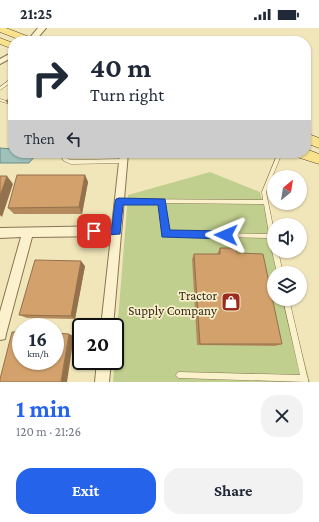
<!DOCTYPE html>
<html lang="en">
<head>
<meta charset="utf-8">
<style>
	:root { --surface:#fff; --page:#f2f2f3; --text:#1f2937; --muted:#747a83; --accent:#2563eb }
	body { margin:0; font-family:"Crimson Pro",serif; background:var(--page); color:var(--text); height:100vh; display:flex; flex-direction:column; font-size:15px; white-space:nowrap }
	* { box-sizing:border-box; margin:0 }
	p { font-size:13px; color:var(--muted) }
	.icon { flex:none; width:22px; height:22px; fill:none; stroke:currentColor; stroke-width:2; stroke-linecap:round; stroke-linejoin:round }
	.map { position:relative; height:354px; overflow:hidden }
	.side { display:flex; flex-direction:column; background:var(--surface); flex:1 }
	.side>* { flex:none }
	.hud { position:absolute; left:8px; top:8px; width:303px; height:122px; border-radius:16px; box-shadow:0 1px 3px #0004; background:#fff; color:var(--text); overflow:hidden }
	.needle { width:26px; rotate:30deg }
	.tools { position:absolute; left:267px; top:142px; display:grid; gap:8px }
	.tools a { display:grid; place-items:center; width:40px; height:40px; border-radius:50%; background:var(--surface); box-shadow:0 1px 3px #0004; font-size:20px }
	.speed { position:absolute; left:12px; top:290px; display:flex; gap:8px; font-size:20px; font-weight:700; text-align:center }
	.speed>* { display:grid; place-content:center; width:52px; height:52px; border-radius:50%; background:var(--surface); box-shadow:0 1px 3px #0004; line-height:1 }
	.speed small { font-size:10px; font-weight:400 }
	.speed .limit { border:2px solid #111; border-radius:6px; background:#fff; color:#111 }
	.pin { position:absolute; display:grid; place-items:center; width:34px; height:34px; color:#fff; margin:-17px; border-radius:8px; box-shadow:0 2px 6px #0006 }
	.me { position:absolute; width:44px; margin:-22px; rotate:271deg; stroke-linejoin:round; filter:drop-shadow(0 0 3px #0008) }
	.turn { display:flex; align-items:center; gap:14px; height:84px; padding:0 16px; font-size:18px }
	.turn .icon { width:52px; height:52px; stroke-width:2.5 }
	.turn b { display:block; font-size:28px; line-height:34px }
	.then { display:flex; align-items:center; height:38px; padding:0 16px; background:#0003; gap:8px; font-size:15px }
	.round { display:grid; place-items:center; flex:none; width:42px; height:42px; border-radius:16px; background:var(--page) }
	.head { display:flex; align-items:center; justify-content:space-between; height:68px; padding:0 16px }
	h1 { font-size:24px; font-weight:700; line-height:30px; color:var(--accent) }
	.action { display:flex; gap:8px; margin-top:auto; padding:8px 16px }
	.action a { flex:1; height:46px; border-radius:16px; background:var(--accent); color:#fff; font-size:16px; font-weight:700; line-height:46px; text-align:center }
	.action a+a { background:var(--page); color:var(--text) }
	.status { display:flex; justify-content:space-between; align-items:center; height:28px; padding:0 20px; background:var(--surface); direction:ltr }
	.status svg { height:11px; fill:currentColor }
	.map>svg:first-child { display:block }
	.green { fill:#c1cf8e }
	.water { fill:#9fc1ba; stroke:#668e88 }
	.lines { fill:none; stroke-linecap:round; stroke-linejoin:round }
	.service-casing { stroke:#887553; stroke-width:1 }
	.minor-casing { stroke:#887553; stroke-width:2 }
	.tertiary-casing { stroke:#887553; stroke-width:2 }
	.primary-casing { stroke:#554228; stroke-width:1 }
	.service { fill:#fbf2cd; fill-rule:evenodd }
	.minor { fill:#fbf2cd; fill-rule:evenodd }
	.tertiary { fill:#fbf2cd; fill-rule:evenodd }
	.primary { fill:#f9e28d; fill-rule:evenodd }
	.wall { fill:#b58a5d }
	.shaded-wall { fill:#93714c }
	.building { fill:#d2a16c; stroke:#93714c }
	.route { fill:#2563eb; stroke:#184099 }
	.labels { text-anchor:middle; stroke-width:3.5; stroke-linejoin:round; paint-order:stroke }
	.near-poi-label { font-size:13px; fill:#362a19; stroke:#f8efca; text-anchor:end }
</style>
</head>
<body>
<div class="status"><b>21:25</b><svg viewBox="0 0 49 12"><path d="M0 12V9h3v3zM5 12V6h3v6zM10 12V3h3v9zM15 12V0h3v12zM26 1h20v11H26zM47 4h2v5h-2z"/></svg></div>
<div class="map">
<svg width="319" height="354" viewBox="0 0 319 354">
	<rect width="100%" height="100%" fill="#f1e6ba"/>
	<path class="green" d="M 210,144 L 260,164 L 274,216 L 274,223 L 282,245 L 274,245 L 274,271 L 288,271 L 310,354 L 113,354 L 128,167 Z"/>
	<path class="water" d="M 0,120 L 13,121 L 13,125 L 34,125 L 35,128 L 29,135 L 0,135 Z"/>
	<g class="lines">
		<g class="service-casing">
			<path id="service" d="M 12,50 L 13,50 L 13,53 L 0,62 L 0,59 Z
				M 0,71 L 13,75 L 13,77 L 0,73 Z
				M 59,125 L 63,125 L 68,131 L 71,132 L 123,131 L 125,133 L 123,135 L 71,136 L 64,133 Z
				M 278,125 L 282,125 L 266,164 L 274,203 L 274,220 L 272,219 L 270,210 L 165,208 L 163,208 L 162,206 L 160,175 L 119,175 L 117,174 L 117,172 L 119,171 L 263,172 L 262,164 ZM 165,175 L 264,176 L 269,206 L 167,204 Z
				M 273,221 L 274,221 L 274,223 L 278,223 L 283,245 L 277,245 L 272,223 Z
				M 283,271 L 289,271 L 307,348 L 308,351 L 308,354 L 179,350 L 177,349 L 176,347 L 177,345 L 179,344 L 300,347 Z"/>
		</g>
		<g class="minor-casing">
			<path id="minor" d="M 13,24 L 13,29 L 0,36 L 0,31 Z
				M 120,125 L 128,125 L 113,299 L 101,299 L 111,208 L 32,209 L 6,306 L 5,311 L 0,312 L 0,284 L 21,209 L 0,210 L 0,200 L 112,198 Z
				M 97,333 L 111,333 L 109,354 L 95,354 Z"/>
		</g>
		<g class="tertiary-casing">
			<path id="tertiary" d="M 38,0 L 46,0 L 35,13 L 27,13 Z"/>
		</g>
		<g class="primary-casing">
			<path id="primary" d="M 0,0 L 6,0 L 35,11 L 37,13 L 23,13 L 0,4 Z
				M 0,10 L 13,15 L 13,21 L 0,16 Z
				M 306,105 L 319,110 L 319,120 L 306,115 Z
				M 306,121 L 319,126 L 319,136 L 297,129 L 295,125 L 306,125 Z"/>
		</g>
		<use href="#service" class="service"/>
		<use href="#minor" class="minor"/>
		<use href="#tertiary" class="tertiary"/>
		<use href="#primary" class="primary"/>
	</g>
	<path class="wall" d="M 13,52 L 13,65 L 11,61 L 12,60 L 9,55 Z
		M 13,68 L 13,81 L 10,80 L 6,73 Z
		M 85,147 L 88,154 L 82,186 L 14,186 L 8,180 Z
		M 220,220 L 237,225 L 282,316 L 275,318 L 197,317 L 192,231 L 194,226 L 217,226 Z
		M 85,238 L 75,291 L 27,290 L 19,287 Z"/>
	<path class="shaded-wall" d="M 85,147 L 88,154 L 82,186 L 79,179 Z
		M 7,148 L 13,156 L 2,189 L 0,187 L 0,168 Z
		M 81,233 L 85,238 L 75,291 L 71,288 Z
		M 69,306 L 74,308 L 67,354 L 61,354 Z"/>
	<path class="building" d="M 197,11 L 205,13 L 195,13 Z
		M 13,52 L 13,57 L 9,55 Z
		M 13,68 L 13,76 L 6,73 Z
		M 17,147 L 85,147 L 79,179 L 8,180 Z
		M 0,148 L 7,148 L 0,168 Z
		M 220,220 L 236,220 L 237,225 L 263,226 L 282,316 L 200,316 L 194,226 L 220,226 Z
		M 35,232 L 81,233 L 71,288 L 19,287 Z
		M 12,304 L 21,304 L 21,333 L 55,333 L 55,305 L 69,306 L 61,354 L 0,354 L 0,351 Z"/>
	<path class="route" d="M 119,170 L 165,171 L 170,202 L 226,203 L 230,204 L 231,207 L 230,210 L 226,211 L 162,209 L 158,177 L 123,177 L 120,206 L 94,208 L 90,206 L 89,203 L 90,200 L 112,199 L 115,174 L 116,171 Z"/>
	<defs>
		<g id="shop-square" transform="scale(1)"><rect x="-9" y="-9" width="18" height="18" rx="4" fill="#9c2b1f" stroke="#f8efca"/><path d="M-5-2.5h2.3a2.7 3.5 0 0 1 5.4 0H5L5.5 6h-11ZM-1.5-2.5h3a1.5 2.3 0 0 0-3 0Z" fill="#fff"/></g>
	</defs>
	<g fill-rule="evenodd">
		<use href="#shop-square" x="231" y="274"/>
	</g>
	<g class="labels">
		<g class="near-poi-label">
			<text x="217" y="272">Tractor<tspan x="217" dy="15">Supply Company</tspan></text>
		</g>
	</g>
</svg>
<div class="tools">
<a><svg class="needle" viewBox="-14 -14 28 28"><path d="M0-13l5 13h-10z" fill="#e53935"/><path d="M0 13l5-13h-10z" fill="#747a83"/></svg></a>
<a><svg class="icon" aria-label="sound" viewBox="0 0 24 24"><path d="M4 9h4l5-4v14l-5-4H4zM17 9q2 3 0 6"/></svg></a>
<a><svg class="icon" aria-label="layers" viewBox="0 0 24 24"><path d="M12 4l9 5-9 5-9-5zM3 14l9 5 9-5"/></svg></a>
</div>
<div class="speed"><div>16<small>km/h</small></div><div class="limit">20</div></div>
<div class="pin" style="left:94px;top:203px;background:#d93025"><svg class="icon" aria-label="arrive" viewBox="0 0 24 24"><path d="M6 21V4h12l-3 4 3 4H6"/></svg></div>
<svg class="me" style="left:226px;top:207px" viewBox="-20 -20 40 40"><path d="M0-17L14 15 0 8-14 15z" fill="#2563eb" stroke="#fff" stroke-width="4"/></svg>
<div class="hud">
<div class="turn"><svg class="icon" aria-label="right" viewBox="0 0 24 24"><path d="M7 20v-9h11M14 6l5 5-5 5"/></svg><div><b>40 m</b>Turn right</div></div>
<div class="then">Then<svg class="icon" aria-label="left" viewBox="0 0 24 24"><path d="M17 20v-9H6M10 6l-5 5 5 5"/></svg></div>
</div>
</div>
<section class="side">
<div class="head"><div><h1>1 min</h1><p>120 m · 21:26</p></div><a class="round"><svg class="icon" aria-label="close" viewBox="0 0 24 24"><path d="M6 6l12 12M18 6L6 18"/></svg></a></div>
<div class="action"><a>Exit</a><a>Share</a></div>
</section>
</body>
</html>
